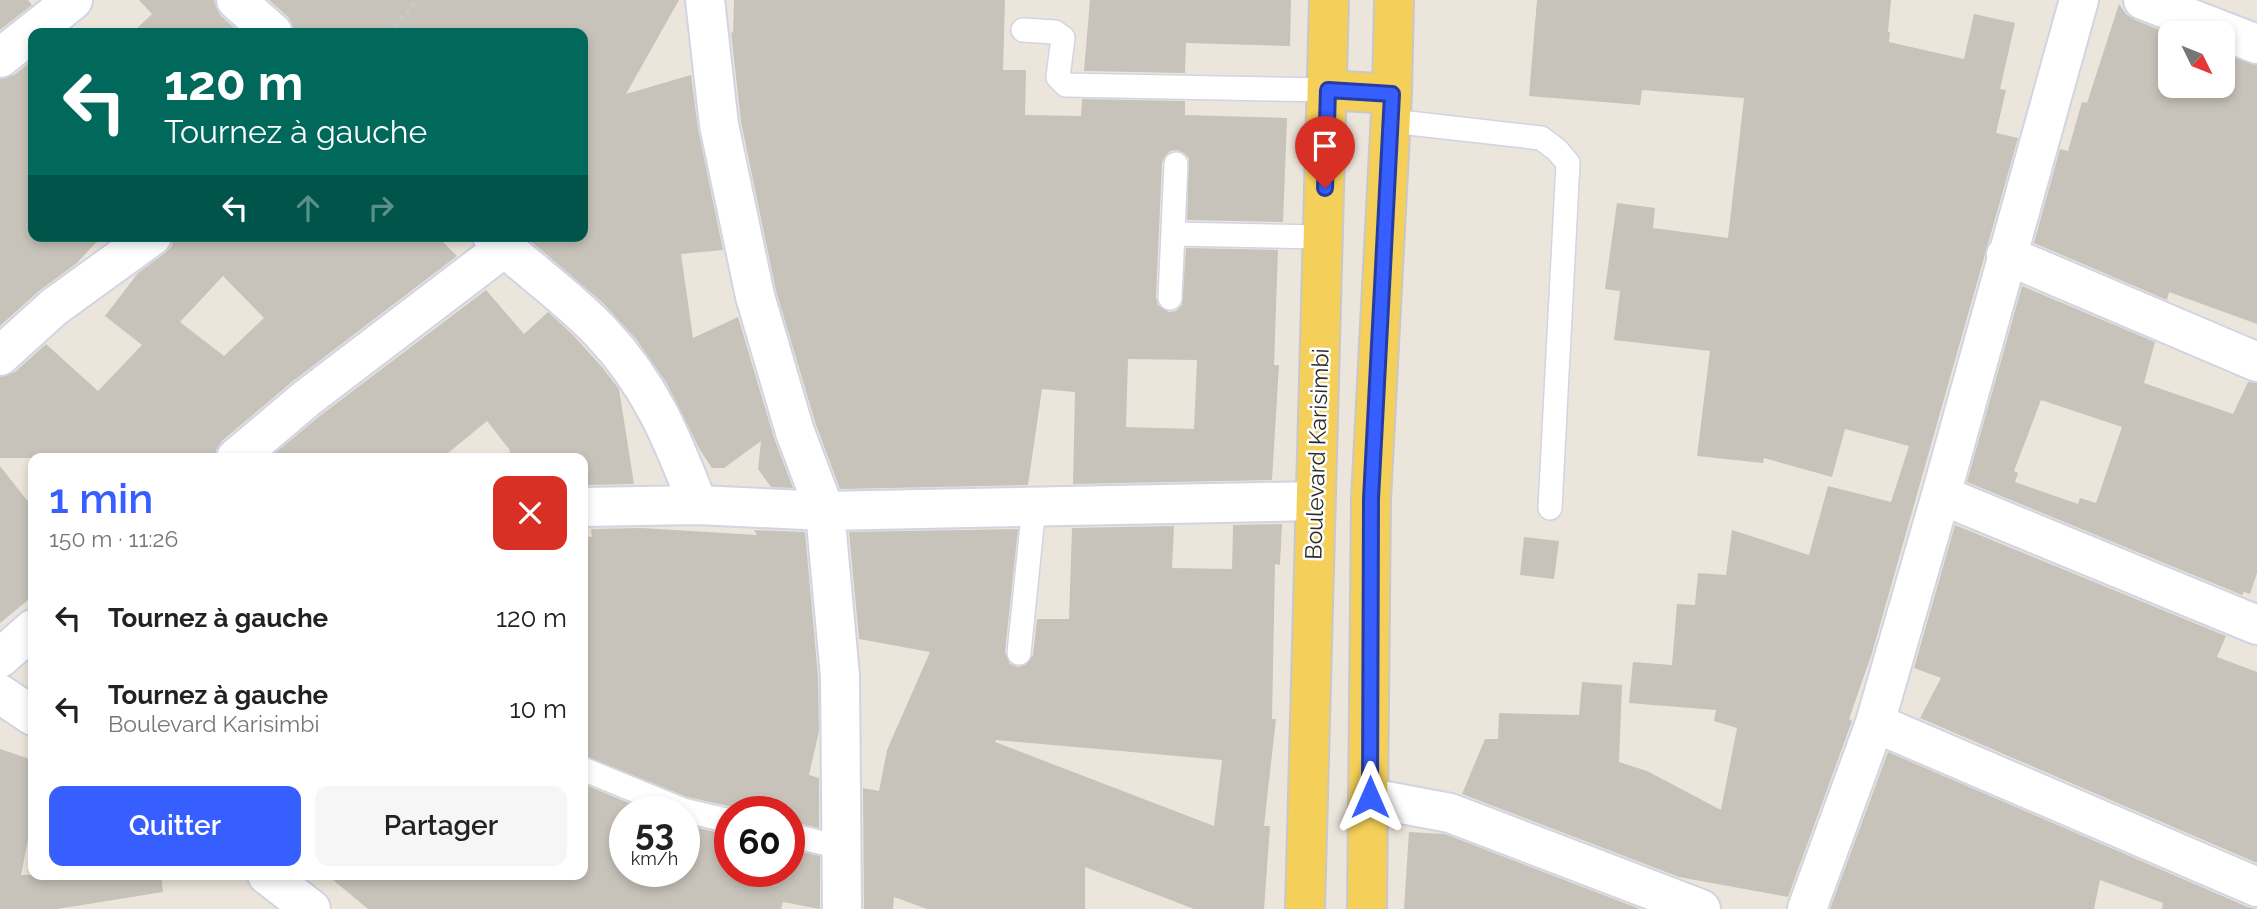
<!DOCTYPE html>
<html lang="fr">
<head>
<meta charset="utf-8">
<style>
	:root { --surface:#fff; --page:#f6f6f6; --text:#222; --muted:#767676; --accent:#375efe }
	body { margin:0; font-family:Raleway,sans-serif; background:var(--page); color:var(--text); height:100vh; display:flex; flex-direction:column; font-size:26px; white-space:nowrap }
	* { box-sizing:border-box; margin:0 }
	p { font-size:23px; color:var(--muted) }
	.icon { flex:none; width:38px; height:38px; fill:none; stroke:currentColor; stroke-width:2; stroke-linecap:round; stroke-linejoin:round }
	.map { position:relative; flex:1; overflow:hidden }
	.panel { position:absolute; left:28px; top:453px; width:560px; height:427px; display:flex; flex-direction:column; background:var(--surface); border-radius:14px; box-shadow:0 4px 10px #0003 }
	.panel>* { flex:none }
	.hud { position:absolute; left:28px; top:28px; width:560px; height:214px; border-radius:14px; box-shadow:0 4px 10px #0003; background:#00695c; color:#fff; overflow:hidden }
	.needle { width:46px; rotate:133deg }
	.tools { position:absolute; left:2158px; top:21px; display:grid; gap:14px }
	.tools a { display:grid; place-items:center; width:77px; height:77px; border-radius:14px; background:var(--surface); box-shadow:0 4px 10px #0003; font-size:35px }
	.speed { position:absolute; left:609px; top:796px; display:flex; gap:14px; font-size:35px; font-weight:700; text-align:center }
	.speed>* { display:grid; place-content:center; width:91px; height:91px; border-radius:50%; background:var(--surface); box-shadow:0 4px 10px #0003; line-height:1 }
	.speed small { font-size:18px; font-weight:400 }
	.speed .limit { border:10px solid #d22; background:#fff; color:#111 }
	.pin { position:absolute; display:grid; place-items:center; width:60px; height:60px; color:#fff; margin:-72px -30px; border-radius:50% 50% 50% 0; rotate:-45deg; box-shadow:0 0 7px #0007 }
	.pin .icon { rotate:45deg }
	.me { position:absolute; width:77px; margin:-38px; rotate:0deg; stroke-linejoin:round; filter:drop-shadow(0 0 5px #0008) }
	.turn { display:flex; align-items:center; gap:24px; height:147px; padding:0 21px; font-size:32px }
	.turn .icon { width:91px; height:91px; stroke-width:2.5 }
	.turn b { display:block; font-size:49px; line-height:60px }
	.lanes { display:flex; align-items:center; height:66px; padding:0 21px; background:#0003; justify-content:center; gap:35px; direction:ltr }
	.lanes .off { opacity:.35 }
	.round { display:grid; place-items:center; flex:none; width:74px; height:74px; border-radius:14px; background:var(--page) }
	.headline { display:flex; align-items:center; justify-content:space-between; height:119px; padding:0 21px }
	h1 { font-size:42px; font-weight:600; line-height:52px; color:var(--accent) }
	.action { display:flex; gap:14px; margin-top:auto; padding:14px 21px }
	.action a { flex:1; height:80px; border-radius:14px; background:var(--accent); color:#fff; font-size:28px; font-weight:600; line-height:80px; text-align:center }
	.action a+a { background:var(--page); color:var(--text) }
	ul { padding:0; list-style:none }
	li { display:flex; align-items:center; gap:21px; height:91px; padding:0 21px }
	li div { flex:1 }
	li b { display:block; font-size:26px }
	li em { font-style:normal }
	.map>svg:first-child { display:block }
	.building { fill:#c7c3ba; fill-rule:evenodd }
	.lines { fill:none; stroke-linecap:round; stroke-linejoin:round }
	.lane-casing { stroke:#d1d4e3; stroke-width:26 }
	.street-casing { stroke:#d1d4e3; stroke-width:42 }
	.primary-casing { stroke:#c8c8c8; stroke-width:42 }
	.path { stroke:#c8c8c8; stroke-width:4.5; stroke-dasharray:5 3.5; stroke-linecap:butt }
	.lane { stroke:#fff; stroke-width:23 }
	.street { stroke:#fff; stroke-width:38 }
	.primary { stroke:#f4cf59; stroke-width:38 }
	.route-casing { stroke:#243da5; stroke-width:18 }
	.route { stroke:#375efe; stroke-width:12 }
	.labels { text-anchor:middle; stroke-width:5; stroke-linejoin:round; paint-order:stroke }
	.street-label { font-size:23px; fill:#2a2a2a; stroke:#fff }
</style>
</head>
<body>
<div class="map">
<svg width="2257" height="909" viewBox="0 0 2257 909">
	<rect width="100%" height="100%" fill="#ece5db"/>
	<path class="building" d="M 0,0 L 28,0 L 32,5 L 0,30 Z
		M 139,0 L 214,0 L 216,7 L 221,16 L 240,33 L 132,33 L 152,14 Z
		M 269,0 L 679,0 L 626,94 L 691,75 L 698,129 L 723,250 L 681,254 L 693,338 L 738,317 L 774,438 L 793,488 L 771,487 L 758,469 L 761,441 L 724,468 L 712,468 L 700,450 L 666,382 L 636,339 L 603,303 L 525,236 L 583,236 L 583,33 L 294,33 L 293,26 L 288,17 Z
		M 734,0 L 1005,0 L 1003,70 L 1026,70 L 1025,115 L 1081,116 L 1082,99 L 1185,101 L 1185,115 L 1287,118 L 1283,222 L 1187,220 L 1189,158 L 1184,153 L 1177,150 L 1170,151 L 1165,156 L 1162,163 L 1156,297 L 1158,305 L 1169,312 L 1176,311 L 1182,305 L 1186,248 L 1278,250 L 1274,365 L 1279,365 L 1272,480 L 1073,484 L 1075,392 L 1042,389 L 1028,485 L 840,489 L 816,425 L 776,291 L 741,122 L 731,32 L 733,33 ZM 1128,359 L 1197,360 L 1194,429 L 1126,427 Z
		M 1090,0 L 1291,0 L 1290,46 L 1186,43 L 1185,73 L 1084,71 Z
		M 1537,0 L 1891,0 L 1888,32 L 1890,32 L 1889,42 L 1964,59 L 1974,14 L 2015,23 L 2000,89 L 2006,90 L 1996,133 L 2018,138 L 1872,653 L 1849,719 L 1852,721 L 1788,897 L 1679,877 L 1462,794 L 1485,739 L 1498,739 L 1499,713 L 1579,715 L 1582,682 L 1622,685 L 1619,762 L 1647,771 L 1721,810 L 1737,728 L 1714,721 L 1716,710 L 1629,703 L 1633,662 L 1672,665 L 1677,604 L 1695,605 L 1698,573 L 1726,575 L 1732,530 L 1809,555 L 1828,486 L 1891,502 L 1909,446 L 1845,429 L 1832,477 L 1764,458 L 1763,463 L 1697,456 L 1710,351 L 1614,340 L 1620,291 L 1605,289 L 1617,203 L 1655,208 L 1653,228 L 1728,238 L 1744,98 L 1642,90 L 1640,105 L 1529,96 Z
		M 2119,4 L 2126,14 L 2135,20 L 2170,34 L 2170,86 L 2222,86 L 2222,54 L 2257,65 L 2257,324 L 2169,292 L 2167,300 L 2034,243 L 2060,149 L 2068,151 L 2082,102 L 2087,103 Z
		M 33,60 L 33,236 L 102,236 L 77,263 L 39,291 L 0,326 L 0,79 L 14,75 Z
		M 173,236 L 437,236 L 457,256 L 293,381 L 222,441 L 216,450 L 215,458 L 0,458 L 0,377 L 15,372 L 46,344 L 98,391 L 142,345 L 105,316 L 138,273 L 165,253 L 172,246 ZM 223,276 L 264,318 L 224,356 L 180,322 Z
		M 2022,286 L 2155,342 L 2144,383 L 2233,414 L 2248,382 L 2257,383 L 2257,573 L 2250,594 L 2244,592 L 2242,595 L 1967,482 ZM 2041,400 L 2122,427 L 2096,503 L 2080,498 L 2078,504 L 2015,482 L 2018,473 L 2014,471 Z
		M 486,290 L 524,334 L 548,312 L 573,335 L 601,366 L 619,389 L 634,484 L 584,485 L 583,458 L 512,458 L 509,449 L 487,421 L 442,458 L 269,458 L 321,415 Z
		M 0,466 L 33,508 L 33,596 L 0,623 Z
		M 1282,524 L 1280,565 L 1275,564 L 1272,719 L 1276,719 L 1264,826 L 1270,826 L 1264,909 L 1194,909 L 1085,867 L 1085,909 L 927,909 L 894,897 L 893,909 L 864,909 L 863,788 L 879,791 L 887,750 L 930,652 L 859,639 L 849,532 L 1018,529 L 1005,652 L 1010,664 L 1018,667 L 1025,665 L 1033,655 L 1037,619 L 1069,619 L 1072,528 L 1174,526 L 1172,568 L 1232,569 L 1233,525 ZM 996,740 L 1222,760 L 1214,826 L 995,742 Z
		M 1955,525 L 2226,636 L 2217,657 L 2257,672 L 2257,863 L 1920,718 L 1941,678 L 1914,668 Z
		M 642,528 L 757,535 L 754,530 L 805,532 L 818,677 L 819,731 L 809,775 L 819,778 L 819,828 L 789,821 L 789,812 L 740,812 L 733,807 L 687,797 L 583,755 L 583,536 L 592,537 L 591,529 Z
		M 1524,537 L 1559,541 L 1554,579 L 1520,575 Z
		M 0,749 L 33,760 L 33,815 L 21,875 L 161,875 L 163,892 L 57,909 L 0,909 Z
		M 1888,752 L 2248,907 L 2257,909 L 2162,909 L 2163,903 L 2100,880 L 2094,909 L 1830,909 Z
		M 583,784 L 651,812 L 625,812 L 625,872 L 684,872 L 684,825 L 730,835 L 730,872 L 789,872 L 789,849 L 820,856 L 820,909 L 783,902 L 781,909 L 368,909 L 327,875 L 583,875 Z
		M 1409,832 L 1445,834 L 1640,909 L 1404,909 Z"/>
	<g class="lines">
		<g class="lane-casing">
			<path id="lane" d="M 1023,30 L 1055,32 L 1063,38 L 1058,77 L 1066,85 L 1328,90
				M 1391,121 L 1541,138 L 1557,150 L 1568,163 L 1550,508
				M 1174,234 L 1323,237
				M 1170,298 L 1176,164
				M 1019,653 L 1034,506
				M 583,769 L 683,810 L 730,821
				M 789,835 L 841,847"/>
		</g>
		<g class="street-casing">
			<path id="street" d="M 236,0 L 273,33
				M 705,0 L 719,125 L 755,296 L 795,432 L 825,511 L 840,676 L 842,909
				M 2143,0 L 2257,44
				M 0,58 L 73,0
				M 492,236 C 527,269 568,297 601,332 C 651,385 672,438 698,505
				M 2006,255 L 2257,362
				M 0,356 L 54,307 L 152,236
				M 236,458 L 307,398 L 504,248
				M 1941,495 L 2257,625
				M 583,507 L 698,505 L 825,511 L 1315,501
				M 0,658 L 33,629
				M 0,694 L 33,716
				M 1875,723 L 2257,887
				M 1370,798 L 1450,813 L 1701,909
				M 267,875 L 311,909
				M 1807,909 L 1875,723 L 1941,495 L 2079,0"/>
		</g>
		<g class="primary-casing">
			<path id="primary" d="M 1328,90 L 1392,94
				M 1305,909 L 1329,0
				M 1367,909 L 1371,499 L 1392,94 L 1394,0"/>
		</g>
		<path class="path" d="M 390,33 L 417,0"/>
		<use href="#lane" class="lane"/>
		<use href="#street" class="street"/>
		<use href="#primary" class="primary"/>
	</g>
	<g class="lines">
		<g class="route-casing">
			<path id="route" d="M 1325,188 L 1328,90 L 1392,94 L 1371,499 L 1370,797"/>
		</g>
		<use href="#route" class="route"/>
	</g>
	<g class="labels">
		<g class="street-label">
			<text transform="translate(1317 454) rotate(-88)" y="8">Boulevard Karisimbi</text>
		</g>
	</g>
</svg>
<div class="tools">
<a><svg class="needle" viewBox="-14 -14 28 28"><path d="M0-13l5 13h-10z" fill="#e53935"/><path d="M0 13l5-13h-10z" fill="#767676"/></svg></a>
</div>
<div class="speed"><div>53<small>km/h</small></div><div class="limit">60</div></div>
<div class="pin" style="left:1325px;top:188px;background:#d93025"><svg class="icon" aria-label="arrive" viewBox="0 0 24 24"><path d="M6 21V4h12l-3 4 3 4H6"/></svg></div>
<svg class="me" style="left:1370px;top:797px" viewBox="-20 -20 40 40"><path d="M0-17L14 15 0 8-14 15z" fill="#375efe" stroke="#fff" stroke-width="4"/></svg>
<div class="hud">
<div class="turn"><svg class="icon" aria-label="left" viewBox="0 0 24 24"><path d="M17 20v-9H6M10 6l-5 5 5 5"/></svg><div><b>120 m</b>Tournez à gauche</div></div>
<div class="lanes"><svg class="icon" aria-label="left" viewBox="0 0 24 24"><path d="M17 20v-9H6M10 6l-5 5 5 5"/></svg><svg class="icon off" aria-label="ahead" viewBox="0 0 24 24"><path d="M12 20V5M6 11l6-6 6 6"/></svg><svg class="icon off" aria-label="right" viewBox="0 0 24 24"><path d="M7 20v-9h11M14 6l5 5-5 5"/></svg></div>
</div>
<section class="panel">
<div class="headline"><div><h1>1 min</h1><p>150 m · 11:26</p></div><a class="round" style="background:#d93025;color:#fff"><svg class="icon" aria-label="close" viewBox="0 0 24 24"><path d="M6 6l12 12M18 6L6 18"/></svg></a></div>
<ul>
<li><svg class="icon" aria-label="left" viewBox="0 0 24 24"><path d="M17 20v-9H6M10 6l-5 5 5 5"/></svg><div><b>Tournez à gauche</b></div><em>120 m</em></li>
<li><svg class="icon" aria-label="left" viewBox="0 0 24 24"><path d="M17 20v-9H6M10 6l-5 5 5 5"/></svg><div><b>Tournez à gauche</b><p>Boulevard Karisimbi</p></div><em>10 m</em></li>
</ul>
<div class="action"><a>Quitter</a><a>Partager</a></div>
</section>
</div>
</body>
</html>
